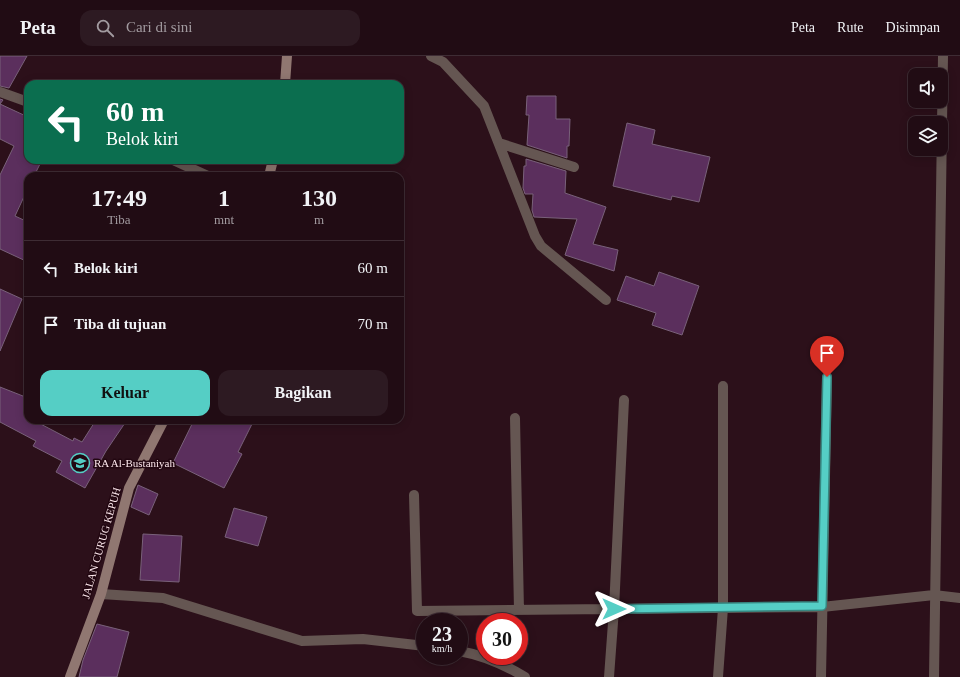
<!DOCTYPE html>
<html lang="id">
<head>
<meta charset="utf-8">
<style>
	:root { --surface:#210c14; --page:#2d1a22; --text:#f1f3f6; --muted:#a29ba0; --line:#3e2c34; --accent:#55cec5 }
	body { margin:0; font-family:Georgia,serif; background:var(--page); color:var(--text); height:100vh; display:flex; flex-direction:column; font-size:15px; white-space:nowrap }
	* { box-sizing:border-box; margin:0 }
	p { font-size:13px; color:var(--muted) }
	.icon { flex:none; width:22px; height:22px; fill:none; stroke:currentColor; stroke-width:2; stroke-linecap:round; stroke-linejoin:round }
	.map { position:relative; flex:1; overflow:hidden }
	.drawer { position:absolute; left:24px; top:116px; width:380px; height:252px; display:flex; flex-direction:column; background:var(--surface); border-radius:12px; box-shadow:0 2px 10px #0003,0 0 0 1px var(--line) }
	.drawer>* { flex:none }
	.banner { position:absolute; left:24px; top:24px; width:380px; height:84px; border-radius:12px; box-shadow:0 2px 10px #0003,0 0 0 1px var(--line); background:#0b6e4f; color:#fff; overflow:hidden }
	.buttons { position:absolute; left:908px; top:12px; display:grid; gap:8px }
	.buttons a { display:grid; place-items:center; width:40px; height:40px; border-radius:8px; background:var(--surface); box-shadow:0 2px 10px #0003,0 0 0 1px var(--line); font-size:20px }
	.speed { position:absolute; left:416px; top:557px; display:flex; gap:8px; font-size:20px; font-weight:700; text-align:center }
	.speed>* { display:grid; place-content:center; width:52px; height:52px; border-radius:50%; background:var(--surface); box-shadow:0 2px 10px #0003,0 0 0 1px var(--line); line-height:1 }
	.speed small { font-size:10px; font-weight:400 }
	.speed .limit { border:6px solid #d22; background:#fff; color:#111 }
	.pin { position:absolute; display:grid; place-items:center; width:34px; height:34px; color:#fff; margin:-41px -17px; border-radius:50% 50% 50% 0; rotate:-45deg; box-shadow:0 0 4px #0007 }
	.pin .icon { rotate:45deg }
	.me { position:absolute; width:44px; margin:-22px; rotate:90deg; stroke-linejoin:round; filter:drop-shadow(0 0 3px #0008) }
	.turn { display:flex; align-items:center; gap:14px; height:84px; padding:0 16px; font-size:18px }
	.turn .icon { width:52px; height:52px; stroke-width:2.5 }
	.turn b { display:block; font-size:28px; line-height:34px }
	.eta { display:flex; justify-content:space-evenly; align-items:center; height:68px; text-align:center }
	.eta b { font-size:24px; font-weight:700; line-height:28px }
	.button { display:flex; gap:8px; margin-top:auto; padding:8px 16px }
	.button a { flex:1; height:46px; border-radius:12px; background:var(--accent); color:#111; font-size:16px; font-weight:700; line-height:46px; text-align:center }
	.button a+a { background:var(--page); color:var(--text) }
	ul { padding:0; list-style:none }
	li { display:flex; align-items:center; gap:12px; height:56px; padding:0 16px; border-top:1px solid var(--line) }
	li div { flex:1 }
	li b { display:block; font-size:15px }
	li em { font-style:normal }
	header { display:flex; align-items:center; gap:24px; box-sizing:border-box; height:56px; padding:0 20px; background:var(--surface); border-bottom:1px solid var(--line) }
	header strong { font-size:19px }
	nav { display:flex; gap:22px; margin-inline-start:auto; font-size:14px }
	.search { width:280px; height:36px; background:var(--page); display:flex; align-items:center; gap:10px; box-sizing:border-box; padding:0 14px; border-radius:12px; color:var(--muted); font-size:15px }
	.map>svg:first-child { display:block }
	.building { fill:#5b2f5d; stroke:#79617a }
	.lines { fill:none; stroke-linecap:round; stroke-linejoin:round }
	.street { stroke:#655652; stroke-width:10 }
	.secondary { stroke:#907771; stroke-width:10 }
	.route-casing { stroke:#378680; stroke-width:10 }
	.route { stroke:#55cec5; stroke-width:7 }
	.labels { text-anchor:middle; stroke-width:3; stroke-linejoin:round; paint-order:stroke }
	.poi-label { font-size:11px; fill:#fbe6eb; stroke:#220711; text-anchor:start }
	.street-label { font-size:11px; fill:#fbe6eb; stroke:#220711 }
</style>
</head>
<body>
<header>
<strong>Peta</strong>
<div class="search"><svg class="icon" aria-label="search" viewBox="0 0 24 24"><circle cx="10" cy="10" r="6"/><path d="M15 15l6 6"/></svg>Cari di sini</div>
<nav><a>Peta</a><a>Rute</a><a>Disimpan</a></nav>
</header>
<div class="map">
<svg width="960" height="621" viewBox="0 0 960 621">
	<rect width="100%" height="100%" fill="#2c101a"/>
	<path class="building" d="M 0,0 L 27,0 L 9,32 L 0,30 Z
		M 527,40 L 556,40 L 556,63 L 570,63 L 569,90 L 567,90 L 567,102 L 527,89 L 529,59 L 526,59 Z
		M 0,43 L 3,44 L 0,48 L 28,61 L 28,104 L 42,104 L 34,120 L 28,120 L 28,132 L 15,160 L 28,166 L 28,206 L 0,193 L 0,119 L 14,90 L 0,83 Z
		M 627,67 L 655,74 L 652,88 L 710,101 L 699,146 L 672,140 L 671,144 L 613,130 Z
		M 526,103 L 566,115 L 565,137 L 606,151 L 593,188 L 618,194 L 614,215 L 565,199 L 577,163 L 534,161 L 532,154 L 533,138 L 525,138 L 523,132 L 524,110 L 526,110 Z
		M 659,216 L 699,230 L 682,279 L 652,269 L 656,257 L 617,244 L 626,220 L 654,230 Z
		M 0,233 L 22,243 L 0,295 Z
		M 0,331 L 28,342 L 28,364 L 33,364 L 73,385 L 74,382 L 82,386 L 96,364 L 127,364 L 106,395 L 85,432 L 56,416 L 62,405 L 33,390 L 36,385 L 0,366 Z
		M 194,364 L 254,364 L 238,396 L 242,398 L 224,432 L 173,407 Z
		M 138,429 L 158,438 L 149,459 L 131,451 Z
		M 234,452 L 267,461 L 258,490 L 225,481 Z
		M 143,478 L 182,480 L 179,526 L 140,524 Z
		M 97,568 L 129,576 L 117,621 L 79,621 L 83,604 Z"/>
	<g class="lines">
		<path class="street" d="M 431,0 L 443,6 L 484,50 L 535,180 L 541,190 L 606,244
			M 0,36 L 28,46
			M 499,87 L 574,111
			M 173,104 L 208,120
			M 515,362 L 519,554
			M 414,439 L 417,555 L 822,551 L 934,539 L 960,542
			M 101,538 L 163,542 L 302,585 L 363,583 L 425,590
			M 459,595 C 482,599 505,609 525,621
			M 609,621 L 614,553 L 624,344
			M 718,621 L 723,552 L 723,330
			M 821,621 L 827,321
			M 934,621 L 943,0"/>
		<path class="secondary" d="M 285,28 L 287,0
			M 269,120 L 273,104
			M 70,621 L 101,538 L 129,432 L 164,364"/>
	</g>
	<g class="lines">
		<g class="route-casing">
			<path id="route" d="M 614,553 L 822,550 L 827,321"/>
		</g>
		<use href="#route" class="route"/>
	</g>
	<defs>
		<g id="school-ring" transform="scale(1)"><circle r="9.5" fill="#220711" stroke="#55cec5" stroke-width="1.5"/><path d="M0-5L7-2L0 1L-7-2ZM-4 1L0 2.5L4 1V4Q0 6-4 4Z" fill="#55cec5"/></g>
	</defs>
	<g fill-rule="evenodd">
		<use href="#school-ring" x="80" y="407"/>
	</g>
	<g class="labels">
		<g class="poi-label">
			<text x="94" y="411">RA Al-Bustaniyah</text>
		</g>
		<g class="street-label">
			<text transform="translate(101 487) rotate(-74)" y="4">JALAN CURUG KEPUH</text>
		</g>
	</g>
</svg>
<div class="buttons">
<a><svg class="icon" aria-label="sound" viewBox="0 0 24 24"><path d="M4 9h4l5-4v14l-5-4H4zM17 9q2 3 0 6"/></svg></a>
<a><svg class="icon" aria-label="layers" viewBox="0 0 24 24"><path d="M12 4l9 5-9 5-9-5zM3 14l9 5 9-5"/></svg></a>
</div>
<div class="speed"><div>23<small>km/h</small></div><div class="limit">30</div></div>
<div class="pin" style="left:827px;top:321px;background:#d93025"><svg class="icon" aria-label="arrive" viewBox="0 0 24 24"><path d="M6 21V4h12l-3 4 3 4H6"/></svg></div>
<svg class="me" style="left:614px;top:553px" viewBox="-20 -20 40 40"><path d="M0-17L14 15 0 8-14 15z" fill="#55cec5" stroke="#fff" stroke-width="4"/></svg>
<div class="banner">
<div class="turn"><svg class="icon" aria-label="left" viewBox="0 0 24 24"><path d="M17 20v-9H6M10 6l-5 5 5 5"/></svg><div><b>60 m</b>Belok kiri</div></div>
</div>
<section class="drawer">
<div class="eta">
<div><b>17:49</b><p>Tiba</p></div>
<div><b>1</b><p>mnt</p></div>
<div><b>130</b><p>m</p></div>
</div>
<ul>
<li><svg class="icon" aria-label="left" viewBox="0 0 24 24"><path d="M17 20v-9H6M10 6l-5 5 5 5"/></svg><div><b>Belok kiri</b></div><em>60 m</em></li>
<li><svg class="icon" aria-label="arrive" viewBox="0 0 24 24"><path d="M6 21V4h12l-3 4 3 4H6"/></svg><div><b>Tiba di tujuan</b></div><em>70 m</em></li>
</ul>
<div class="button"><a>Keluar</a><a>Bagikan</a></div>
</section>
</div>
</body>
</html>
